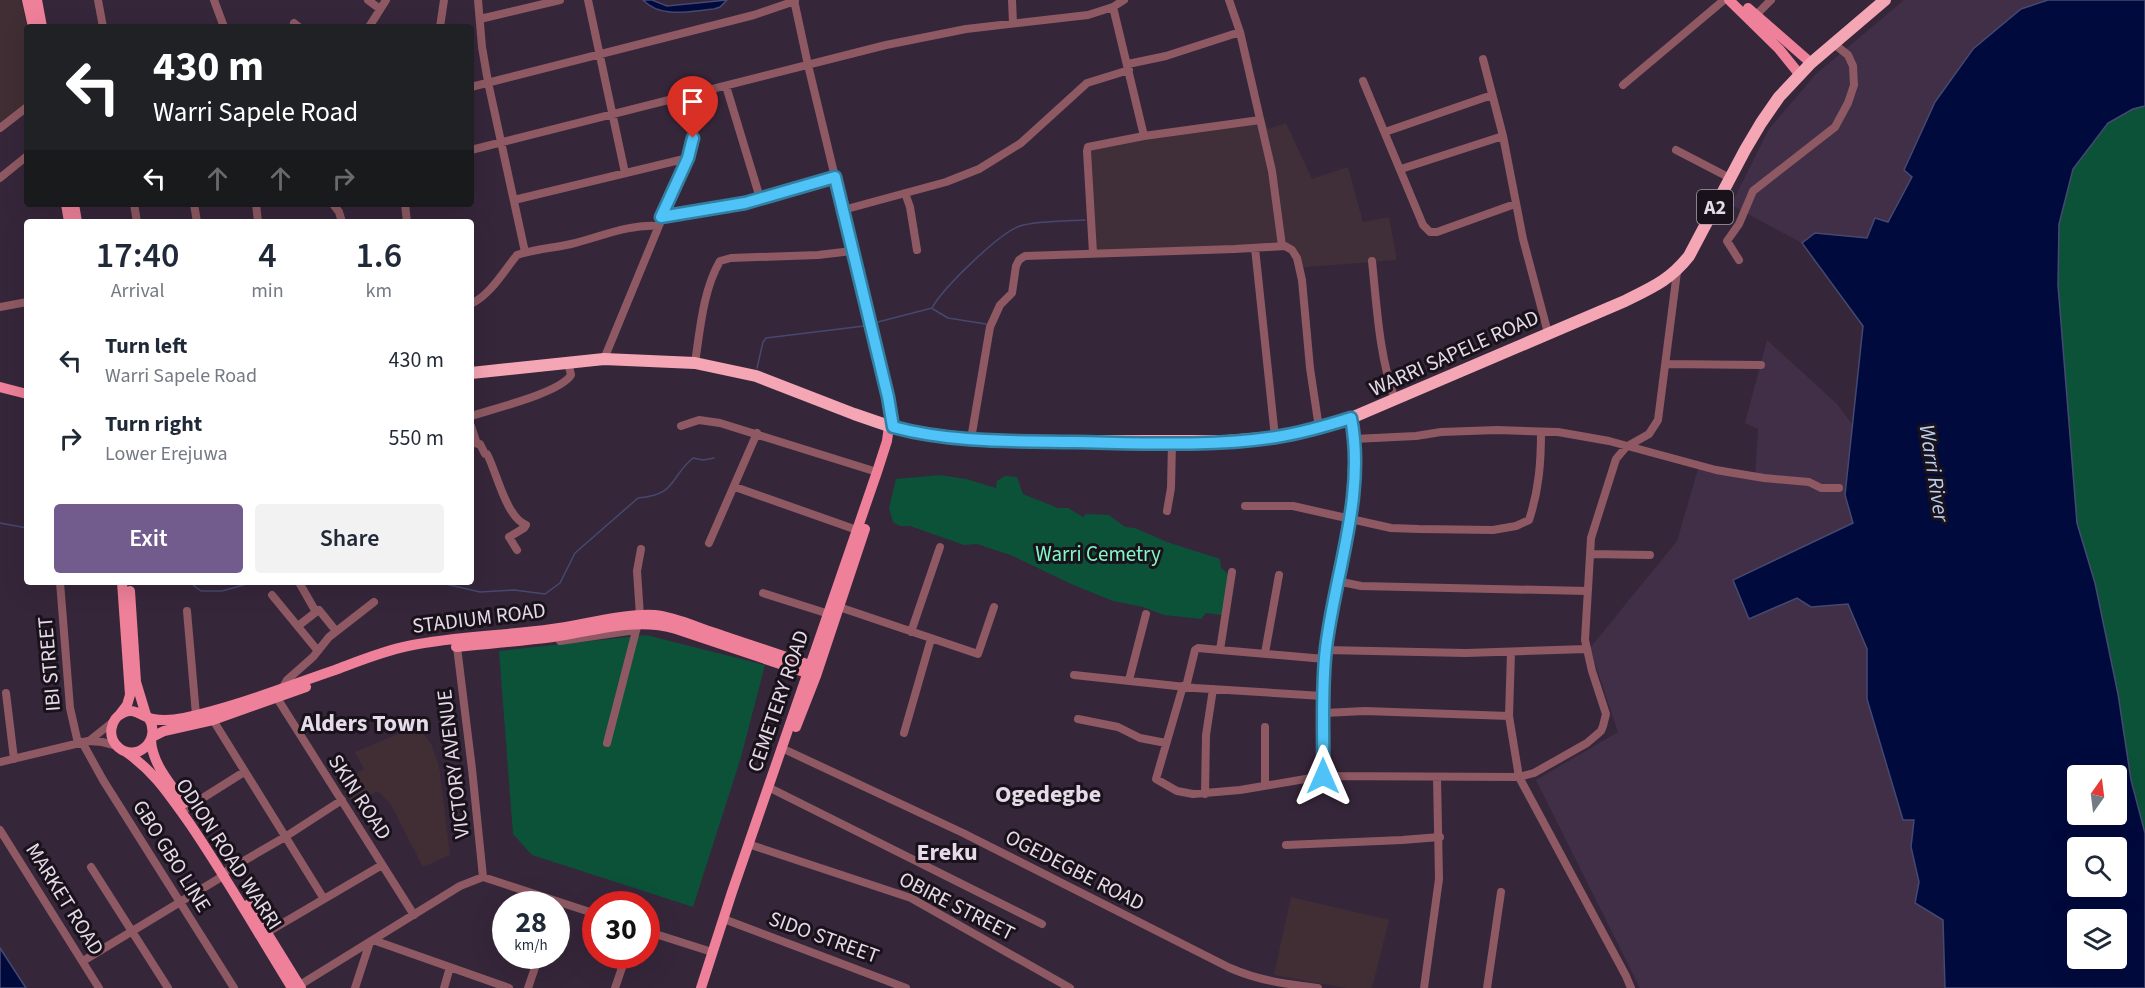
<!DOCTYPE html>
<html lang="en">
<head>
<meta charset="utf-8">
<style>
	:root { --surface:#fff; --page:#f2f2f3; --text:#1f2937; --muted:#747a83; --accent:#725c8e }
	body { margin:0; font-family:"Source Sans 3",sans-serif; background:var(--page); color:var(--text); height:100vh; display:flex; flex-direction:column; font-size:22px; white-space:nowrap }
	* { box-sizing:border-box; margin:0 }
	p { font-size:20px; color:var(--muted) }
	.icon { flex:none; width:33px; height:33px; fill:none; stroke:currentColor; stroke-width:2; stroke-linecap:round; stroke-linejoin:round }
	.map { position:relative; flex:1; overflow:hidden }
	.panel { position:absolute; left:24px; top:219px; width:450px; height:366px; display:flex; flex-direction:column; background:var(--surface); border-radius:6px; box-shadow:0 6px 24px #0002 }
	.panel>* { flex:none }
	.banner { position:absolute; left:24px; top:24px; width:450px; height:183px; border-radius:6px; box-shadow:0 6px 24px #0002; background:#202124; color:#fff; overflow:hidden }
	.needle { width:39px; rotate:14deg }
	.buttons { position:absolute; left:2067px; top:765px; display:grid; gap:12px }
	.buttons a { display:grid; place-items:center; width:60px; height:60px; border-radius:6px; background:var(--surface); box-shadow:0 6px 24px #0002; font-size:30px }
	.speed { position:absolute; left:492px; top:891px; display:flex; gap:12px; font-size:30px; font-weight:700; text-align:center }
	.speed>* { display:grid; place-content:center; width:78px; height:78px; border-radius:50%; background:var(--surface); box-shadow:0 6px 24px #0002; line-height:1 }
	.speed small { font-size:15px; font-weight:400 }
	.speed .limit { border:9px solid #d22; background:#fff; color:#111 }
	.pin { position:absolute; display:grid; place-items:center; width:51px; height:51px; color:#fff; margin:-62px -26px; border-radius:50% 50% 50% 0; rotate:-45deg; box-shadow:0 0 6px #0007 }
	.pin .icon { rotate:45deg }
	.me { position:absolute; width:66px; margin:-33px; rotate:0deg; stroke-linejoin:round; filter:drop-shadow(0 0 4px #0008) }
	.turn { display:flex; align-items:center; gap:21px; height:126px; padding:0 30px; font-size:27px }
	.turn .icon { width:78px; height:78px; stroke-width:2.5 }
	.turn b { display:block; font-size:42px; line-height:51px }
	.lanes { display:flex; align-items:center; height:57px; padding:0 30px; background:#0003; justify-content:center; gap:30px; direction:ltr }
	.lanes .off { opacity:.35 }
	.eta { display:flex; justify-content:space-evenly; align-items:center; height:102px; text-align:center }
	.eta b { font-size:36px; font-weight:600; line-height:42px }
	.button { display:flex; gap:12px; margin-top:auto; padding:12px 30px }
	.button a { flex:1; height:69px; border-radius:6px; background:var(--accent); color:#fff; font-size:24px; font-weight:600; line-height:69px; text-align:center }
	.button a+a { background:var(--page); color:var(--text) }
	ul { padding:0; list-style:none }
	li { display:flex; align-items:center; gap:18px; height:78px; padding:0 30px }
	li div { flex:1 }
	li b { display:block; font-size:22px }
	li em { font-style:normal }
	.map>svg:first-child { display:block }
	.commercial { fill:#402e38 }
	.built { fill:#412f47 }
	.education { fill:#412e34 }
	.green { fill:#0b5239 }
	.water { fill:#000a3d; stroke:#454970; stroke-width:1.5; fill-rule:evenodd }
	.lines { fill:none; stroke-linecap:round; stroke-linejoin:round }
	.stream { stroke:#454970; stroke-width:1.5 }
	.minor { stroke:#8e5963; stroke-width:8 }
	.major { stroke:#ee8199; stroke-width:10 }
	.highway { stroke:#f5a6b5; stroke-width:12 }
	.route-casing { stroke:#337fa1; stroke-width:15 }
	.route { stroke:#4fc3f7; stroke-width:10 }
	.labels { text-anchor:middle; stroke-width:6; stroke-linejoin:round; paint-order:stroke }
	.shield { fill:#19121b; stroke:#a89faa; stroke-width:1.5 }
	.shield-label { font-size:20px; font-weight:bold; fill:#e5dbe8 }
	.street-label { font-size:21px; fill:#e5dbe8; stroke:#19121b }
	.park-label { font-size:21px; fill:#81f7c4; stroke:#19121b }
	.water-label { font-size:22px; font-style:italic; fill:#bacff0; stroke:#19121b }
	.quarter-label { font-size:24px; font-weight:bold; fill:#e5dbe8; stroke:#19121b }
</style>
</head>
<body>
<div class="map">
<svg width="2145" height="988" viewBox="0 0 2145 988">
	<rect width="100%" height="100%" fill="#36263a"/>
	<path class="commercial" d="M 1263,116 L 1268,129 L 1286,123 L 1312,179 L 1348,167 L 1363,222 L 1389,217 L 1397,260 L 1295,268 L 1294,256 L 1285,250 L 1090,257 L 1083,144 L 1146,131 Z"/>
	<path class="built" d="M 1904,0 L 2048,0 L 2021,9 L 1972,49 L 1935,102 L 1904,169 L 1912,177 L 1888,223 L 1875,219 L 1867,238 L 1815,233 L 1802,243 L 1731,205 L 1769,129 L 1816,74 Z
		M 1767,340 L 1837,404 L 1852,424 L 1845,495 L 1853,523 L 1733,580 L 1749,619 L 1798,598 L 1811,607 L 1848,604 L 1867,649 L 1867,699 L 1915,820 L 1911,848 L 1919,882 L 1915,903 L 1943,920 L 1945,988 L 1640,988 L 1536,780 L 1618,732 L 1590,648 L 1677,541 L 1698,469 L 1755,478 L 1758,429 L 1745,423 Z"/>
	<path class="education" d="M 0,0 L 21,0 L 27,27 L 27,104 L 0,125 Z
		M 417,726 L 431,744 L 439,766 L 450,855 L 423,867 L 391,805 L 378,791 L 354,803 L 339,784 L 364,769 L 355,752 Z
		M 1291,897 L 1389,920 L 1372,988 L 1346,988 L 1274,975 Z"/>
	<path class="green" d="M 2145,106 L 2145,833 L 2131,780 L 2118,694 L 2095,583 L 2077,523 L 2058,285 L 2059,224 L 2073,169 L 2108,123 L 2133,108 Z
		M 940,475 L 966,479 L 996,488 L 997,481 L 1005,476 L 1017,477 L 1023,494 L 1058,508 L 1068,508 L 1083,517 L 1086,514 L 1109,515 L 1125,527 L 1135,528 L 1167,542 L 1220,559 L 1221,568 L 1226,572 L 1229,577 L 1222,615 L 1206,613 L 1201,619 L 1164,615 L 1143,607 L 1113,601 L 1071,584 L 1013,556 L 977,544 L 964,545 L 910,526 L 900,526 L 893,522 L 889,508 L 896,479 Z
		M 646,635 L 765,665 L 741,757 L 693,907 L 532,855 L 513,834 L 499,651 Z"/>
	<path class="water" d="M 643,0 L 652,0 L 667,6 L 727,0 L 720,7 L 714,9 C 690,11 661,19 643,0 Z
		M 2048,0 L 2145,0 L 2145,106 L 2133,109 L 2108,123 L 2073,169 L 2059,224 L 2058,285 L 2077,523 L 2095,583 L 2118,694 L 2131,780 L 2145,833 L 2145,988 L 1945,988 L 1943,920 L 1915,903 L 1919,882 L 1911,847 L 1914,820 L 1903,820 L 1867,699 L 1867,649 L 1848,604 L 1811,607 L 1797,598 L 1749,619 L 1733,580 L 1853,523 L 1845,495 L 1863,326 L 1802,243 L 1815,233 L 1867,238 L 1875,218 L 1888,222 L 1912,177 L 1904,170 L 1935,102 L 1973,49 L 2021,9 ZM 2078,776 L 2116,776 L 2116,814 L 2078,814 ZM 2078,848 L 2116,848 L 2116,886 L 2078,886 ZM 2078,920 L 2116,920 L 2116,958 L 2078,958 Z
		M 0,948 L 26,988 L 0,988 Z"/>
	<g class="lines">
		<path class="stream" d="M 933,309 L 948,318 L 986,324
			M 878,322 L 932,308 C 943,288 999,233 1020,226 C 1036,221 1067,221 1085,220
			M 757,368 L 763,342 L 766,338 L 864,326
			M 0,523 L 27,528
			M 189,582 L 201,591 L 222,591 L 254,582
			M 437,582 L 480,592 L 514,590 L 545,594 L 560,583 L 575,553 L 638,498 C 677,495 669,478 693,458 L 703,460 L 714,458"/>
		<path class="minor" d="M 98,0 L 103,27
			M 214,0 L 224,27
			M 368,0 L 380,9
			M 478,0 L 482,47 L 488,82 L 525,252
			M 588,0 L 625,173
			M 794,0 L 808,65 L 888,397 L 893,427
			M 1012,0 L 1013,23
			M 1229,0 L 1240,32 L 1272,171 L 1282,246
			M 1113,7 L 1144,136
			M 1756,15 L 1771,0
			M 480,19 L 560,0
			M 294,23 L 299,27
			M 369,27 L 386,0
			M 440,27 L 444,0
			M 1483,59 L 1503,136 L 1523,239 L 1548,333
			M 1128,64 L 1166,56 L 1240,32
			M 1363,81 L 1423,225 L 1430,232 L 1437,232 L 1515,204
			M 1623,85 L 1724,0
			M 726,86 L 760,198
			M 471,87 L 754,15 L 795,1
			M 0,128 L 27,107
			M 1385,132 L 1492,95
			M 471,150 L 886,45 L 966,29 L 1088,15 L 1113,7 L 1124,0
			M 1676,150 L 1730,178
			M 1401,169 L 1503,136
			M 0,178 L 27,156
			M 905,193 L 910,207 L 917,250
			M 514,200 L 688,158
			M 134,204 L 137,222
			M 194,204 L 197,222
			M 256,204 L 258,222
			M 333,204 L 339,212 L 342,222
			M 405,204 L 407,222
			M 843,210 L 946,182 L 979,169 L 1021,143 L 1087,83 L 1129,70
			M 661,217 L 745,203 L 835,177
			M 1255,248 L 1275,437
			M 1093,253 L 1087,151 L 1088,147 L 1144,136 L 1260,120
			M 1739,260 L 1727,241 L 1739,224 L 1753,191 L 1835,127 L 1848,103 L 1854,85 L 1853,66 L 1848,55 L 1834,44
			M 1372,261 C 1377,308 1379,355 1395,400
			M 471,304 C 491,294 503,272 517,255 C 534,249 554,248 571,244 C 600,237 628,224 658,226
			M 0,307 L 27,302
			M 604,359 L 691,148 L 694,130 L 688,95
			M 695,363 C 700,330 703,290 720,261 L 731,258 L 818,255 L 852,251
			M 1666,364 L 1761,365
			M 471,416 C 492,409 560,393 571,375 L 568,362
			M 471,426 L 477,444 L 480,444 L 485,454 L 487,454 C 497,473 506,517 526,525 L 524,528 L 509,537 L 517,550
			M 681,426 L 699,420 L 720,423 L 877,472
			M 971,439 L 990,327 L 1000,305 L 1012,293 L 1016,266 L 1019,260 L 1025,256 L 1235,249 L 1285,246 L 1292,250 L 1297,258 L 1302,280 L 1310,368 L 1319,428
			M 1354,439 L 1416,436 L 1441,432 L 1497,430 L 1558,432 L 1609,441 L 1716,470 L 1764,478 L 1809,482 L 1821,488 L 1839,488
			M 735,487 L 857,530
			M 1245,506 L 1293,506 L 1391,528 L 1419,529 L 1493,530 L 1516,526 L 1529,520 C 1539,490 1541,462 1541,432
			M 1167,511 L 1171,488 L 1172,442
			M 709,543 L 757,433
			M 1590,554 L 1650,555
			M 1337,581 L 1361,586 L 1587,591
			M 60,582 L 70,708 L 78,743
			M 300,584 L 316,612 L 319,610 L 336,631
			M 763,593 L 829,614
			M 272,595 L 318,651
			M 839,607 L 978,654 L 994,607
			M 187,611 L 196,715
			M 640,616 L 637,571 L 641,549
			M 298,626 L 316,612
			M 911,632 L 940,547
			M 560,641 L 636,630
			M 457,647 L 472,769 L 483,877
			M 1220,650 L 1325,659
			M 1326,650 L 1466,653 L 1587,649
			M 1511,652 L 1509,716 L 1519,777 L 1626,976 L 1631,988
			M 1265,653 L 1279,575
			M 1074,675 L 1195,688 L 1323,696
			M 1129,680 L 1146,614
			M 1183,686 L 1156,779 L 1177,791 L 1193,794 L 1240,790 L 1323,776 L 1519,777 L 1534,773 L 1587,743 L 1601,731 L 1603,726 L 1606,714 L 1592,671 L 1585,640 L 1591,538 L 1616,459 L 1626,447 L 1649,434 L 1658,420 L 1677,272
			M 283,687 L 287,680 L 313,657 L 329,637 L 374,602
			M 1186,687 L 1195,650 L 1198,648 L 1220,650 L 1232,572
			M 6,693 L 14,759
			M 277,698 L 414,915
			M 1324,713 L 1365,711 L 1509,716
			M 1078,719 L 1118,727 L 1140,738 L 1166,743
			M 213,720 L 324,899
			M 1265,727 L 1265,785
			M 904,733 L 931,639
			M 89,741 L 114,721
			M 82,742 L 103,780 L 234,988
			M 607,743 L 637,627
			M 788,751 L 963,833 L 1230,968 C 1260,981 1286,984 1318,988
			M 0,762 L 88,741 L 102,742 L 118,746
			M 1323,776 C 1324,734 1321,690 1326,648 C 1335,573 1366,495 1351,418
			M 774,790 L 1042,924
			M 1205,794 L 1206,735 L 1213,689
			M 187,808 L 244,772
			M 0,830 L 99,988
			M 1286,845 L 1402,840 L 1440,837
			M 754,846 L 911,898 L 1070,988
			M 91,867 L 168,988
			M 228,870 L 285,837 L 342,800
			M 729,921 L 906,988
			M 646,931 L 712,952
			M 266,933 L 382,865
			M 373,940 L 509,988
			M 83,961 L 223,876
			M 300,985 L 460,886 L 483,877 L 596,914
			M 355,988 L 370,942
			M 444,988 L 450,967
			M 528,988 L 539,956
			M 615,988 L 626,956
			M 1424,988 L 1439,879 L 1437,778
			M 1487,988 L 1501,892"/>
		<path class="major" d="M 27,0 L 33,27
			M 37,0 L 42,27
			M 1729,0 L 1779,49 L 1800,75
			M 1748,8 L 1811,63
			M 66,204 L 69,222
			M 74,204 L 77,222
			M 0,387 L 27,394
			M 130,591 L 136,682 L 146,715
			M 456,647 C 488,644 521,641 553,637 C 594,631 635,617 676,629 L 816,676
			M 120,714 L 127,705 L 130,695 L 122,582
			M 148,717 C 163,739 137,764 118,747 C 107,737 110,719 123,713 C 136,707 141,717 153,719 C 163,721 174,720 184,718 C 235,707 285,687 335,670 C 359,661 383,651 408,646 C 455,636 504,636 552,629 C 581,625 627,613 655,615 C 675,617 696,627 715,633 C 750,645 784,656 818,668
			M 796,727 L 816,676 L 865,529
			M 152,737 L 164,731 L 213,720 L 306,687
			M 151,740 C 152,764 171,784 184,803
			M 126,752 C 156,773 169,795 190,824 C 226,877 258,933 292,988
			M 249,904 L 301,988
			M 701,988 L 732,892 L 877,472 L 887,441 L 889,426"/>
		<path class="highway" d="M 471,373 L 604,359 L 695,363 L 756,376 L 854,414 L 889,426 L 921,433 L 971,439 L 1034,441 L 1227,441 L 1275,437 L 1302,432 L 1351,418 L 1625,301 C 1653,287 1670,280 1689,256 L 1745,150 L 1761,123 L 1779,97 L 1811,63 L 1885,0"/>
	</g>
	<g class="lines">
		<g class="route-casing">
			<path id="route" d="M 693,138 L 688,158 L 661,217 L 745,203 L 835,177 L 888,397 L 893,427 C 952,443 1015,441 1075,442 C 1138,443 1213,447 1276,437 C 1301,433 1326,426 1351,418 C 1366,495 1335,573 1326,648 C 1321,690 1324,734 1323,776"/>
		</g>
		<use href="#route" class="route"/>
	</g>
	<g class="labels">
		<rect class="shield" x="1697" y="190" width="36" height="34" rx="4.5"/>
		<g class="shield-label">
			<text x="1715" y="214">A2</text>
		</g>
		<g class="street-label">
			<text transform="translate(1454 353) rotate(-24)" y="7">WARRI SAPELE ROAD</text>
			<text transform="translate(479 618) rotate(-7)" y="7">STADIUM ROAD</text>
			<text transform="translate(49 664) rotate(-95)" y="7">IBI STREET</text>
			<text transform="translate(778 701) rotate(-71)" y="7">CEMETERY ROAD</text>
			<text transform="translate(453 764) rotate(-97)" y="7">VICTORY AVENUE</text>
			<text transform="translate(360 797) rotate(57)" y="7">SKIN ROAD</text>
			<text transform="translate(229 854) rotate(57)" y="7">ODION ROAD WARRI</text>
			<text transform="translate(172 856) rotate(58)" y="7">GBO GBO LINE</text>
			<text transform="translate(1075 870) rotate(27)" y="7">OGEDEGBE ROAD</text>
			<text transform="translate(65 899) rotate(58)" y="7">MARKET ROAD</text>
			<text transform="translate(957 906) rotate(27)" y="7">OBIRE STREET</text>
			<text transform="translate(824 937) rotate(20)" y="7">SIDO STREET</text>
		</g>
		<g class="park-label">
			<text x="1098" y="561">Warri Cemetry</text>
		</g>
		<g class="water-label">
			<text transform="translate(1935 473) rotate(81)" y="8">Warri River</text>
		</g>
		<g class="quarter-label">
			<text x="365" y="731">Alders Town</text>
			<text x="1048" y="802">Ogedegbe</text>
			<text x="947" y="860">Ereku</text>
		</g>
	</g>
</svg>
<div class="buttons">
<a><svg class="needle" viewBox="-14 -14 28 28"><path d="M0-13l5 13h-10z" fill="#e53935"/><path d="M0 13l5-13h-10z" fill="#747a83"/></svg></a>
<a><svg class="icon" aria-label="search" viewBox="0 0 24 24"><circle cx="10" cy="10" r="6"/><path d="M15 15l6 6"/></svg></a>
<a><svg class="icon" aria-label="layers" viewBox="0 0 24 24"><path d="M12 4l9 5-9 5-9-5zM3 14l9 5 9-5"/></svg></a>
</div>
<div class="speed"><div>28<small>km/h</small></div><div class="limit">30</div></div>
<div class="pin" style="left:693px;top:138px;background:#d93025"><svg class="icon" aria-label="arrive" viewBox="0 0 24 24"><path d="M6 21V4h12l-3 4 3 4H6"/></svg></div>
<svg class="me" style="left:1323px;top:776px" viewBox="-20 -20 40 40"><path d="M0-17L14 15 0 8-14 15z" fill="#4fc3f7" stroke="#fff" stroke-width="4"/></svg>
<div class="banner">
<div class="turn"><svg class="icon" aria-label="left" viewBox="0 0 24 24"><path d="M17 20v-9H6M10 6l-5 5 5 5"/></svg><div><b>430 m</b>Warri Sapele Road</div></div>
<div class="lanes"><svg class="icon" aria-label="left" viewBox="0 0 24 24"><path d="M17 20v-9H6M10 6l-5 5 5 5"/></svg><svg class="icon off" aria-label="ahead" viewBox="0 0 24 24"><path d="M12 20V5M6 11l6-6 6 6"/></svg><svg class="icon off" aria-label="ahead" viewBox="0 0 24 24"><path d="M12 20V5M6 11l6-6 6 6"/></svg><svg class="icon off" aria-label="right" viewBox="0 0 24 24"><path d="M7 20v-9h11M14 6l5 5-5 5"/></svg></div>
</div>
<section class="panel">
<div class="eta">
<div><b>17:40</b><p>Arrival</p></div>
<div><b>4</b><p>min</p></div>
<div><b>1.6</b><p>km</p></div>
</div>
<ul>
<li><svg class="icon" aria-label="left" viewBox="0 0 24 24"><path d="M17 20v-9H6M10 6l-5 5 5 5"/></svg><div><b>Turn left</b><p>Warri Sapele Road</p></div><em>430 m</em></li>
<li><svg class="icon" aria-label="right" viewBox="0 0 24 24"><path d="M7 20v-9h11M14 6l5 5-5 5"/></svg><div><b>Turn right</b><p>Lower Erejuwa</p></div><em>550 m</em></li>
</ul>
<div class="button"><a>Exit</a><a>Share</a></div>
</section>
</div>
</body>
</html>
